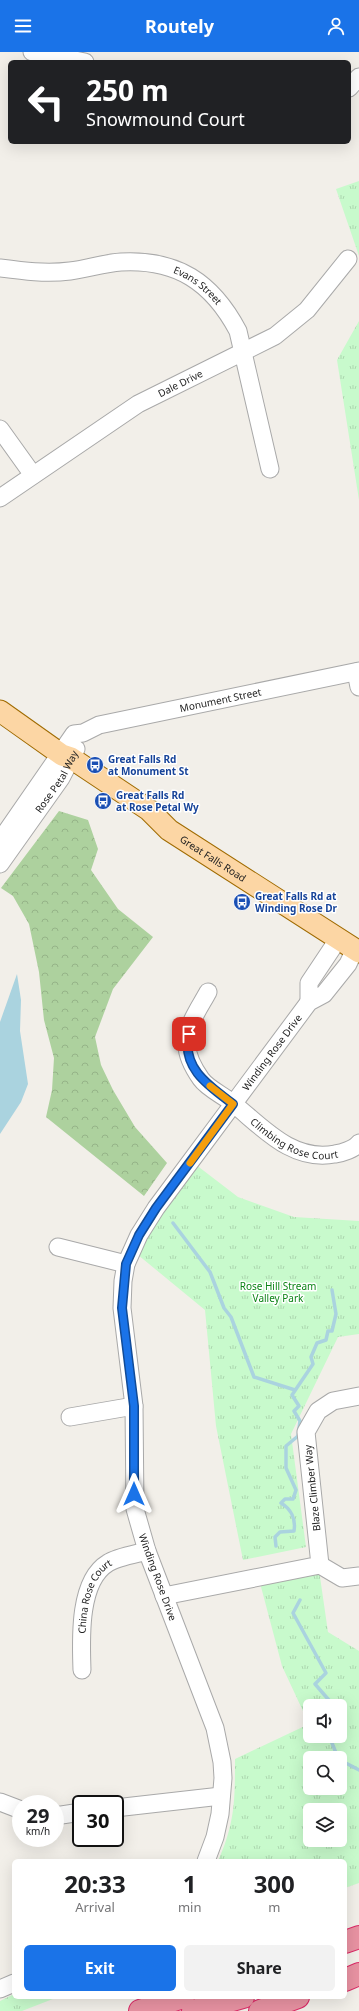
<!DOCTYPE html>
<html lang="en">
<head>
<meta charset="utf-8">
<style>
	:root { --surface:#fff; --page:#f2f2f2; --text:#202124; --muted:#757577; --accent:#1a73e8 }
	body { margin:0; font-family:"Noto Sans",sans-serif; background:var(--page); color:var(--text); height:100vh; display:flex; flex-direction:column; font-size:15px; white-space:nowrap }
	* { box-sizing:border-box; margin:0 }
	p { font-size:13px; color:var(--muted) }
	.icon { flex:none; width:22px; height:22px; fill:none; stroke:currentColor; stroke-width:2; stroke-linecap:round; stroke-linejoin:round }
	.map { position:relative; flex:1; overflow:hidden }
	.details { position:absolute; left:12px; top:1807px; width:335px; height:140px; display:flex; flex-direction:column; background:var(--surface); border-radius:6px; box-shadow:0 4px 16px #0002 }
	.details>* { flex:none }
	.hud { position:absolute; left:8px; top:8px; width:343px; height:84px; border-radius:6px; box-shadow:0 4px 16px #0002; background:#202124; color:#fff; overflow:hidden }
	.fabs { position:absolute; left:303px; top:1647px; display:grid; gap:8px }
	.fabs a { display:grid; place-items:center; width:44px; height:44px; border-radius:6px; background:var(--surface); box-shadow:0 4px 16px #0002; font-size:20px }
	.speed { position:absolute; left:12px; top:1743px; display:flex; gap:8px; font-size:20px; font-weight:700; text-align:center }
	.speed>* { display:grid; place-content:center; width:52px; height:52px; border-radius:50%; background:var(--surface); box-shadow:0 4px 16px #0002; line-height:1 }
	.speed small { font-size:10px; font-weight:400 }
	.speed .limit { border:2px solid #111; border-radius:6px; background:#fff; color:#111 }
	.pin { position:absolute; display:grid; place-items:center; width:34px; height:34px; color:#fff; margin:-17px; border-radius:8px; box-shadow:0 2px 6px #0006 }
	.me { position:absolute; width:44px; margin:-22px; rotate:0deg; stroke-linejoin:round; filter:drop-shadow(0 0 3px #0008) }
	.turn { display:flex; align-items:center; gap:14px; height:84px; padding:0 12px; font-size:18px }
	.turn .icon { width:52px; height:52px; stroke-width:2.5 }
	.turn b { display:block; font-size:28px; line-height:34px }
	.eta { display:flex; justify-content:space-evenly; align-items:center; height:68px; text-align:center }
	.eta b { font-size:24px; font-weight:700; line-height:28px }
	.cta { display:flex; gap:8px; margin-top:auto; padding:8px 12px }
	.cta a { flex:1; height:46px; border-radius:6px; background:var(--accent); color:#fff; font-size:16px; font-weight:700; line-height:46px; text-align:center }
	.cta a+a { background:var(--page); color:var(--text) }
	header { display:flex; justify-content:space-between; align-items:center; height:52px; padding:0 12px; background:var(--accent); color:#fff; font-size:18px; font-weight:700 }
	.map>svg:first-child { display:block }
	.forest { fill:url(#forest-crowns) }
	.park { fill:url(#park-tufts); fill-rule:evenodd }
	.water { fill:#aad3df }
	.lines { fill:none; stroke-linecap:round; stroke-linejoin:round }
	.stream { stroke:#aad3df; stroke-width:3.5 }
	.minor-casing { stroke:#a9a9a9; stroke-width:19 }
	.major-casing { stroke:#a06b00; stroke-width:23 }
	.highway-casing { stroke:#dc2a67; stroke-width:24 }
	.minor { stroke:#fff; stroke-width:17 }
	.major { stroke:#fcd6a4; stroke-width:21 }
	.highway { stroke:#e892a2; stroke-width:22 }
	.route-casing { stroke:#114b97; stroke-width:10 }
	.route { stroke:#1a73e8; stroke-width:7 }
	.slow { stroke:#f59e0b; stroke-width:7 }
	.labels { text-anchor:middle; stroke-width:3; stroke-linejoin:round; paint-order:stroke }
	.street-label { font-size:10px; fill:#222; stroke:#fff }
	.transit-label { font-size:10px; font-weight:bold; fill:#164399; stroke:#fff; text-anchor:start }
	.park-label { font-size:10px; fill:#0c8416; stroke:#fff }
</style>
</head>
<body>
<header><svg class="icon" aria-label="menu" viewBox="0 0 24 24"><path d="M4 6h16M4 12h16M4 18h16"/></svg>Routely<svg class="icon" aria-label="person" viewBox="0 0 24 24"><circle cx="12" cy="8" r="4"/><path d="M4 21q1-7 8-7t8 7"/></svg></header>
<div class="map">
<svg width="359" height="1959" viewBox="0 0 359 1959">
	<defs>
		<pattern id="forest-crowns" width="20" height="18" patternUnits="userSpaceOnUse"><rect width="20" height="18" fill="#add19e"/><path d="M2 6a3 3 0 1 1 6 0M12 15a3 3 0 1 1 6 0" fill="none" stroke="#95b388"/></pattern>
		<pattern id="park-tufts" width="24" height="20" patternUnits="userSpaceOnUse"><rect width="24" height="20" fill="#c8facc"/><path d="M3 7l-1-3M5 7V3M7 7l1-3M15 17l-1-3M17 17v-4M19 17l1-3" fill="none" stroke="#acd6af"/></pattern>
	</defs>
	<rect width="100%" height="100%" fill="#f2efe9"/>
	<path class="forest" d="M 59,759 L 88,768 L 98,797 L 91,818 L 118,857 L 153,885 L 113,937 L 95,985 L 101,1013 L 113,1038 L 135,1075 L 167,1111 L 144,1144 L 46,1065 L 52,1038 L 54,1006 L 44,968 L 39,920 L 29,872 L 13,844 L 1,836 Z"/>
	<path class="park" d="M 359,129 L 359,204 L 336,137 Z
		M 359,269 L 359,448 L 337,308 Z
		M 191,1109 L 238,1145 L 294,1165 L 359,1169 L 359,1282 L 338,1285 L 291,1382 L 306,1495 L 243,1508 L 216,1374 L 205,1258 L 132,1198 Z
		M 319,1518 L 328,1580 L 359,1599 L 359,1831 L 345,1836 L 345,1809 L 218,1809 C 235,1771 235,1748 235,1707 L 309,1672 L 282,1614 L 260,1531 ZM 310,1654 L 340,1654 L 340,1684 L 310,1684 ZM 310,1706 L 340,1706 L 340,1736 L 310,1736 ZM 310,1758 L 340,1758 L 340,1788 L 310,1788 Z
		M 14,1942 L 14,1945 L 58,1945 L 22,1959 L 0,1959 L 0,1949 Z"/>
	<path class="water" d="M 17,922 L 21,948 L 20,979 L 28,1032 L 21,1050 L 0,1082 L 0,970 Z"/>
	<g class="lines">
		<path class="stream" d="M 173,1171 L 210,1220 L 224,1256 L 231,1265 L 254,1325 L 295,1338
			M 276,1494 L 275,1485 L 280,1480 L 294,1479 C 296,1467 291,1457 281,1451 L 285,1447 L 293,1447 L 296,1438 L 286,1416 L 286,1394 L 298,1384 L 300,1369 L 294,1359 L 299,1354 L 292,1343 L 313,1312 L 311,1305 L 317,1291 L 326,1288 L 328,1279 L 332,1279 L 336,1262 L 332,1238
			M 300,1548 L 293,1561 L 326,1621 L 315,1632 L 334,1654
			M 331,1684 L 330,1686 L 338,1706
			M 340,1708 L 359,1718"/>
		<g class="minor-casing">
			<g id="minor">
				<path d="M 32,0 L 85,10"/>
				<path d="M 349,36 L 359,25"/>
				<path id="s1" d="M 0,216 C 23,219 46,222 70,219 C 87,217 104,211 121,210 C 177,207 212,230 238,279 L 270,417"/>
				<path d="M 0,377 L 33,423"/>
				<path id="s2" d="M 0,446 L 138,352 L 275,284 L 307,258 L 348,207"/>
				<path d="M 356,620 L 359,635"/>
				<path id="s3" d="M 0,789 L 74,682 L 83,681 L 99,673 L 359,619"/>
				<path id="s4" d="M 0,812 L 61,726 L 76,697"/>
				<path id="s5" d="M 208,940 C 200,955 185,975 187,993 C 187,1005 194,1017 201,1027 C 208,1037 225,1044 235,1053 C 264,1077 293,1110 335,1102 C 342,1101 355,1097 359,1091"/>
				<path d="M 309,950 L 309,931 L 339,886"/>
				<path d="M 58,1195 L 126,1212"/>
				<path d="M 70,1365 L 134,1354"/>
				<path d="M 320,1513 L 342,1526 L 359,1524"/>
				<path d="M 164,1544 L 320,1513 L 306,1380 L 318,1359 L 333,1349 L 359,1344"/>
				<path id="s6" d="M 82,1618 C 81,1588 78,1529 108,1511 C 117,1505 136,1502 147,1499"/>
				<path d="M 0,1750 L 21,1758"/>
				<path d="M 115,1756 L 221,1744"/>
				<path d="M 55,1764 L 81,1760"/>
				<path id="s7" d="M 206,1809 L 215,1785 L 220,1762 L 223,1726 L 222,1710 L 215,1676 L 147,1499 L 135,1457 L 134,1354 L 122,1256 L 123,1229 L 126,1212 L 139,1183 L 156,1156 L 309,950 L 324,942 L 348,912 L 355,897"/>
				<path d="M 0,1937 L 14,1931"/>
			</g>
		</g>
		<g class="major-casing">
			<g id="major">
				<path id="s8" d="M 0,659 L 62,703 L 71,706 L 149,758 L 169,778 L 359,900"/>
			</g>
		</g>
		<g class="highway-casing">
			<path id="highway" d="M 345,1890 L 359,1885
				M 345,1928 L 359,1922
				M 140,1959 L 183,1945
				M 193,1959 L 243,1945
				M 260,1959 L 298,1945"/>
		</g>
		<use href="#minor" class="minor"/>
		<use href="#major" class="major"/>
		<use href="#highway" class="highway"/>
	</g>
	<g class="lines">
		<g class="route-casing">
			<path id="route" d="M 134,1442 L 134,1354 L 122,1256 L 126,1212 L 139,1183 L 156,1156 L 233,1052 C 209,1034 181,1016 189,982"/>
		</g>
		<use href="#route" class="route"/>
		<path class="slow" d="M 190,1111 L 233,1052 L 210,1034"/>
	</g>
	<defs>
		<g id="bus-disc" transform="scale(0.9)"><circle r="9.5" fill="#1a4fb4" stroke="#fff"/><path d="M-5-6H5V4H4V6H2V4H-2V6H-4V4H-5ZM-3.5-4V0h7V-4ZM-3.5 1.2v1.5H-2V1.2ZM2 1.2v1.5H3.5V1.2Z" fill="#fff"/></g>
	</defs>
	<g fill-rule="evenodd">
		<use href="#bus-disc" x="95" y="713"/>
		<use href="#bus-disc" x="103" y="749"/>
		<use href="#bus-disc" x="242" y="850"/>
	</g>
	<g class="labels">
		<g class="street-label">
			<text dy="4" stroke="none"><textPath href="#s1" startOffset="205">Evans Street</textPath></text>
			<text dy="4" stroke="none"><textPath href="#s2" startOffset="214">Dale Drive</textPath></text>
			<text dy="4" stroke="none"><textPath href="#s3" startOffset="281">Monument Street</textPath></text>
			<text dy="4" stroke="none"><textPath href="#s4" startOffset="100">Rose Petal Way</textPath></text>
			<text dy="4" stroke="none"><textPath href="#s8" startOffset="260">Great Falls Road</textPath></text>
			<text dy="4" stroke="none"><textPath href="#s7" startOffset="873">Winding Rose Drive</textPath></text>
			<text dy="4" stroke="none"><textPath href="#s5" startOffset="209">Climbing Rose Court</textPath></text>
			<text transform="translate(312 1436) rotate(-96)" y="4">Blaze Climber Way</text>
			<text transform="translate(158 1525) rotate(70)" y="4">Winding Rose Drive</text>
			<text dy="4" stroke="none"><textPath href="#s6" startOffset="77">China Rose Court</textPath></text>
		</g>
		<g class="transit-label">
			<text x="108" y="711">Great Falls Rd<tspan x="108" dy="12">at Monument St</tspan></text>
			<text x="116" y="747">Great Falls Rd<tspan x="116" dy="12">at Rose Petal Wy</tspan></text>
			<text x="255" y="848">Great Falls Rd at<tspan x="255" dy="12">Winding Rose Dr</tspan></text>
		</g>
		<g class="park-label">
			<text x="278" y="1238">Rose Hill Stream<tspan x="278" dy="12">Valley Park</tspan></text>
		</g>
	</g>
</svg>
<div class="fabs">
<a><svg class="icon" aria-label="sound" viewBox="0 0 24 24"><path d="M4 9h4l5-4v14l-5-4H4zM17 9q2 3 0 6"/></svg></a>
<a><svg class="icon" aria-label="search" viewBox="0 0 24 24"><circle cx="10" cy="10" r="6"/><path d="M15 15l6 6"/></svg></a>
<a><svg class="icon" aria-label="layers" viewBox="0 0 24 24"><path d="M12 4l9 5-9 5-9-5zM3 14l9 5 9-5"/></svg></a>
</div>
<div class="speed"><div>29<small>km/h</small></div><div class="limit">30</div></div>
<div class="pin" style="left:189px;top:982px;background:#d93025"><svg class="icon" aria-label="arrive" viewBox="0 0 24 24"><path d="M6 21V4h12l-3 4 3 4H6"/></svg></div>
<svg class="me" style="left:134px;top:1442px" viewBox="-20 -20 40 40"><path d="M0-17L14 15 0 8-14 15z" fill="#1a73e8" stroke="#fff" stroke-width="4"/></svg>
<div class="hud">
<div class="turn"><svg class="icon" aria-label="left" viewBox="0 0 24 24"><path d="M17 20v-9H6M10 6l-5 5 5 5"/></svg><div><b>250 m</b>Snowmound Court</div></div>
</div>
<section class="details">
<div class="eta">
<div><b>20:33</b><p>Arrival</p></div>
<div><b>1</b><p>min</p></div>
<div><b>300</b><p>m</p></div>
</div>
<div class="cta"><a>Exit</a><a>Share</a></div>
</section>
</div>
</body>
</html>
